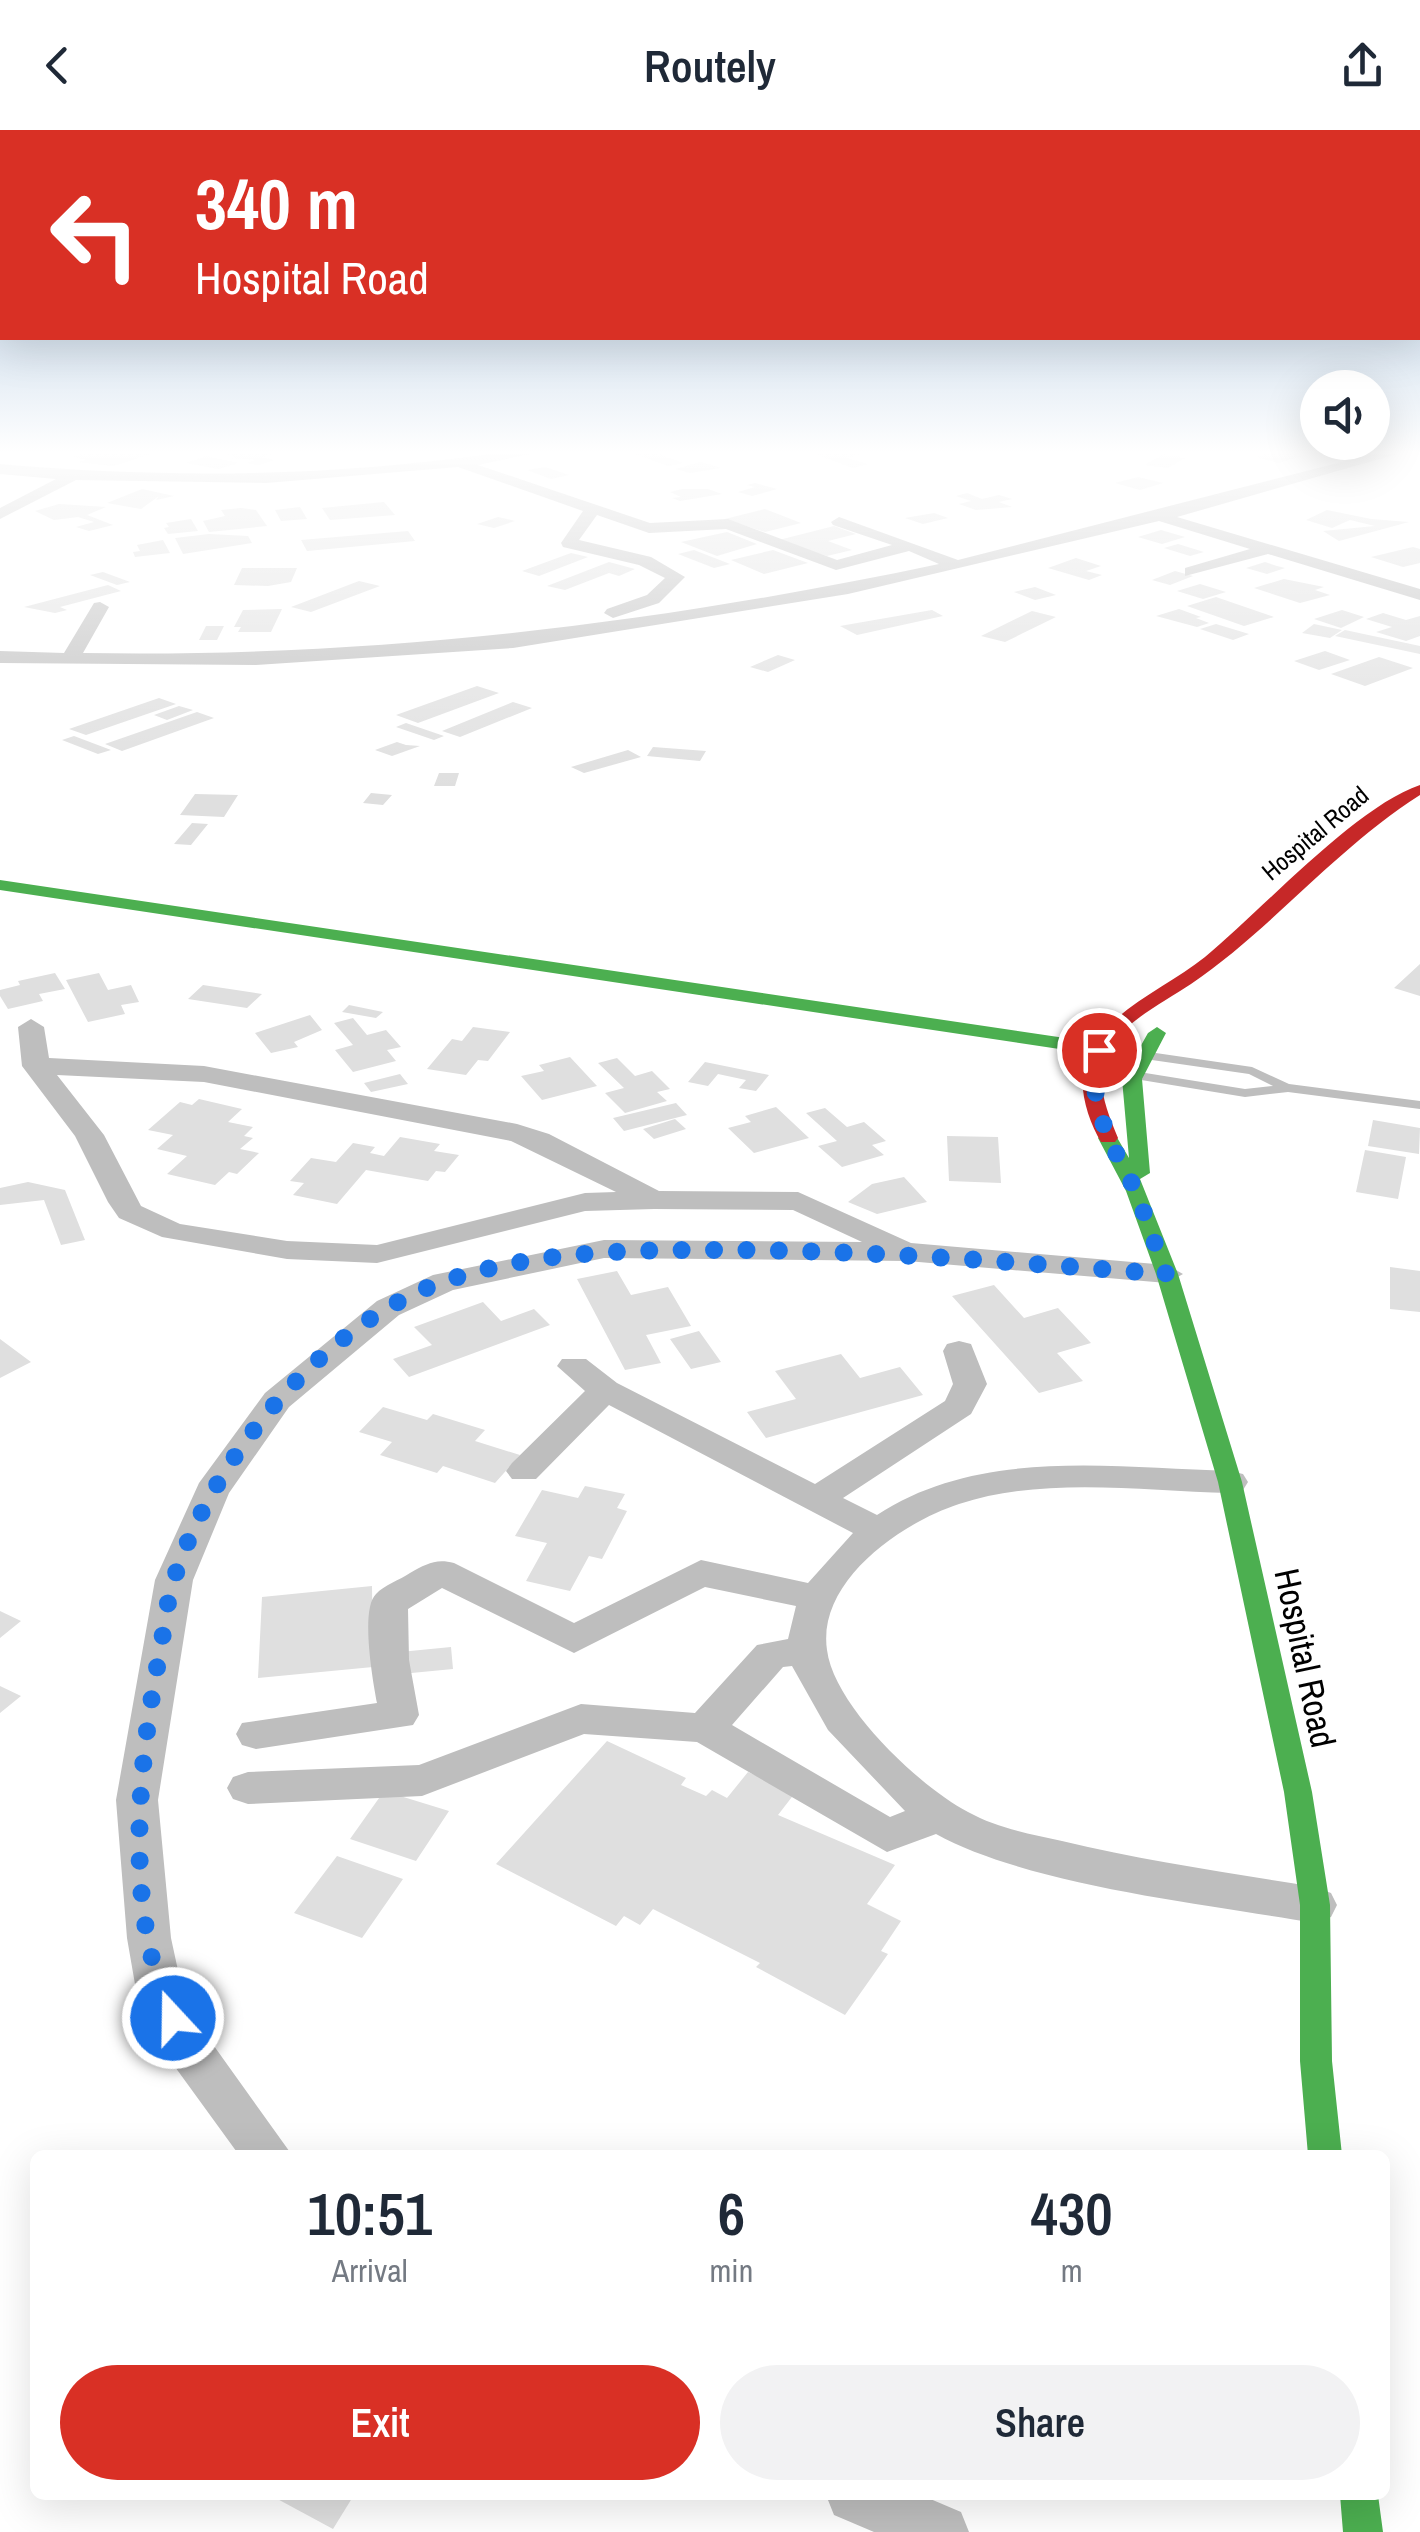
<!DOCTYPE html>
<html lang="en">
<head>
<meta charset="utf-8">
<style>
	:root { --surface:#fff; --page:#f2f2f3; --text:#1f2937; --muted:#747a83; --accent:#d93025 }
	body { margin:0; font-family:"Archivo Narrow",sans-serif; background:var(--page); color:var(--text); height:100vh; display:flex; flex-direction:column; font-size:38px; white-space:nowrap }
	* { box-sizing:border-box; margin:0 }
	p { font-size:32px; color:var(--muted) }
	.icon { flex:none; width:55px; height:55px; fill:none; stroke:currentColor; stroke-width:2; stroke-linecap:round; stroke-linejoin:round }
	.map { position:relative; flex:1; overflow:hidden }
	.sheet { position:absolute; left:30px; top:2020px; width:1360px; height:350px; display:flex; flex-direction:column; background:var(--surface); border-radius:15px; box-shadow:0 10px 40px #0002 }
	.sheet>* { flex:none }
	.banner { position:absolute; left:0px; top:0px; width:1420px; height:210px; box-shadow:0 10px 40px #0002; background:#d93025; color:#fff; overflow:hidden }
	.buttons { position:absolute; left:1300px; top:240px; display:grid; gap:20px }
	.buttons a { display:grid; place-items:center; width:90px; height:90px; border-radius:50%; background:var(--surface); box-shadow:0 10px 40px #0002; font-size:50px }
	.pin { position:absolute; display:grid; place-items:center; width:85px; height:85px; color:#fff; margin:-42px; border:5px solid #fff; border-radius:50%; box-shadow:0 2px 10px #0007 }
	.me { position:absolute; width:110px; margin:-55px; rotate:339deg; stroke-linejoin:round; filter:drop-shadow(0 0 8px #0008) }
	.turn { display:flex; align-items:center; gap:35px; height:210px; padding:0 30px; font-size:45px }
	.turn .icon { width:130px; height:130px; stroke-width:2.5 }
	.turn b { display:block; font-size:70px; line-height:85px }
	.eta { display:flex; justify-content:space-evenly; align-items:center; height:170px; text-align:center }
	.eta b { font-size:60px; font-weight:600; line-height:70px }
	.button { display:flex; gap:20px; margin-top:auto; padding:20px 30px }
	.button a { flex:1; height:115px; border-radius:60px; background:var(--accent); color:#fff; font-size:40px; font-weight:600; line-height:115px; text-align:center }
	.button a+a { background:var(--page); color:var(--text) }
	header { display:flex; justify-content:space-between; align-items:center; height:130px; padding:0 30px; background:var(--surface); font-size:45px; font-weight:600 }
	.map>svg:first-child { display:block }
	.building { fill:#dfdfdf }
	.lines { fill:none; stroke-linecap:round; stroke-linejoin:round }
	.lane { fill:#bebebe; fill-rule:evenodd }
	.street { fill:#bebebe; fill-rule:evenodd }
	.fast { fill:#4caf50; fill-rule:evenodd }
	.jam { fill:#c62828; fill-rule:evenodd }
	.route { stroke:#1a73e8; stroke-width:18; stroke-dasharray:0 32.4 }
	.labels { text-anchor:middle; stroke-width:9; stroke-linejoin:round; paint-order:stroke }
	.far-street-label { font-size:25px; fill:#000; stroke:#fff }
	.near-street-label { font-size:35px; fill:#000; stroke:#fff }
</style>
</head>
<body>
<header><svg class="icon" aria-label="back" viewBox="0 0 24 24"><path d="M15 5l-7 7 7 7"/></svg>Routely<svg class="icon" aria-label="share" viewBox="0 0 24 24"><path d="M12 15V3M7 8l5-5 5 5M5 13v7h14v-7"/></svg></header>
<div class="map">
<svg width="1420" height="2402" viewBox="0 0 1420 2402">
	<rect width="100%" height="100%" fill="#fff"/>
	<path class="building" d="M 89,322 L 153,322 L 154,323 L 113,336 L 78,332 L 86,330 L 73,327 Z
		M 220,322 L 276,322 L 276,323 L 262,327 L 275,330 L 258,335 L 247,333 L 256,330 L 231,328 L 235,327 Z
		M 653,322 L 683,333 L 668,336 L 635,324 Z
		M 866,322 L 847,328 L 868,334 L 853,338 L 815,324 Z
		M 1275,322 L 1287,322 L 1302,326 L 1278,333 L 1256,327 Z
		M 1163,324 L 1185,328 L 1168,338 L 1145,335 Z
		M 206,326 L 238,333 L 219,339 L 186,333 Z
		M 701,332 L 721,338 L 690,343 L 675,339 Z
		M 545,337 L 569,345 L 551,349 L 527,340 Z
		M 1138,347 L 1163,353 L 1140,360 L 1115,353 Z
		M 755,353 L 777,359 L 752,366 L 738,362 L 755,357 L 747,355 Z
		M 142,359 L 174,366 L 156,370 L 159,366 L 141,379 L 107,373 Z
		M 682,359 L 708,359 L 722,364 L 680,371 L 672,368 L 681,367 L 670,362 Z
		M 967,363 L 982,369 L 999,365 L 1012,369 L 999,372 L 1012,377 L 976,380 L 959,374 L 971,371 L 956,366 Z
		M 384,372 L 395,385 L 330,390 L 322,378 Z
		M 59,374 L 106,377 L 87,385 L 113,395 L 89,401 L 76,397 L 94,392 L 78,387 L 54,390 L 35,381 Z
		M 300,377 L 307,389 L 281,391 L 275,380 Z
		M 241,378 L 256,380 L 267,396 L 209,402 L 203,391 L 225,386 L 221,380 Z
		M 765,379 L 801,393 L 765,402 L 725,389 Z
		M 1327,380 L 1371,389 L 1409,392 L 1339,411 L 1323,401 L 1375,396 L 1350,390 L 1332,398 L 1306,390 Z
		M 934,383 L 948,388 L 923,394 L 905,388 Z
		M 498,387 L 515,391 L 494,398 L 477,394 Z
		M 191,389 L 198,401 L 168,404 L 164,398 L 169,397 L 166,393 Z
		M 834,396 L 856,404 L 828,411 L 852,420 L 827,426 L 775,411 Z
		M 1161,400 L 1185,407 L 1162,414 L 1138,407 Z
		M 408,401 L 415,411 L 307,421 L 301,410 Z
		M 727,402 L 757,414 L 717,426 L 681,412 Z
		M 209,404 L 248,406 L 252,413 L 183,424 L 175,408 Z
		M 163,410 L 170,423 L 135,427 L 133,422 L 140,421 L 137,415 Z
		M 1178,414 L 1204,422 L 1190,426 L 1164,418 Z
		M 1413,417 L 1420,419 L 1420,433 L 1403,437 L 1371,427 Z
		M 694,420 L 730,434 L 714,438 L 678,424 Z
		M 773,420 L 808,433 L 764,444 L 731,430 Z
		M 571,423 L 588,427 L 539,446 L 522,441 Z
		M 1076,428 L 1101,436 L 1086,441 L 1102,445 L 1089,450 L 1048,438 Z
		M 609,432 L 635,439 L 619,446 L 609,443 L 565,460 L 547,456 Z
		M 1265,432 L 1277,436 L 1285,438 L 1267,444 L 1246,438 Z
		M 242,438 L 297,438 L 291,452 L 268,456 L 234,455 Z
		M 1175,441 L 1193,446 L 1170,455 L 1152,450 Z
		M 103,442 L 130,452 L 117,455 L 90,445 Z
		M 1284,449 L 1324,457 L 1315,460 L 1330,465 L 1300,473 L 1254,458 Z
		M 359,451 L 380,456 L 311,482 L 291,477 Z
		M 1200,454 L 1226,462 L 1203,469 L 1177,461 Z
		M 108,455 L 121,461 L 60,477 L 67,480 L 55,483 L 24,477 Z
		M 1035,457 L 1056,465 L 1035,470 L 1014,462 Z
		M 1216,467 L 1274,487 L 1244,496 L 1187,476 Z
		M 282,479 L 271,502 L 238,502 L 241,497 L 234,497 L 243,480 Z
		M 1179,479 L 1201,487 L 1196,488 L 1209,493 L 1197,497 L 1156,486 Z
		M 932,480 L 943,486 L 857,505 L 840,496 Z
		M 1342,480 L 1364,487 L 1341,498 L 1314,489 Z
		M 1032,481 L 1056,487 L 1005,512 L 981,506 Z
		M 1383,483 L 1406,490 L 1420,486 L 1420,506 L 1406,511 L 1376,502 L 1392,497 L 1366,489 Z
		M 1216,494 L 1249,504 L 1233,510 L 1200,499 Z
		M 1314,494 L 1342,500 L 1330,508 L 1302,503 Z
		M 206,496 L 224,496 L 217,510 L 199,510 Z
		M 1345,500 L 1420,516 L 1420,524 L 1335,506 Z
		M 1325,521 L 1350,530 L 1319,540 L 1294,531 Z
		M 778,525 L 795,530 L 768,542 L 750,537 Z
		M 1379,527 L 1413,538 L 1365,556 L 1331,544 Z
		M 477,556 L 499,563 L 418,593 L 396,585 Z
		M 159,568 L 176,574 L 86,605 L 69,599 Z
		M 513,572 L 532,578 L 460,607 L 442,601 Z
		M 179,576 L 193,580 L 167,590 L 154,585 Z
		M 197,582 L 214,588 L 122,621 L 105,614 Z
		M 406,593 L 444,606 L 434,610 L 396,597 Z
		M 74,606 L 111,620 L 98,624 L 62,610 Z
		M 397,612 L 406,615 L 420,616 L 392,626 L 375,620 Z
		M 653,617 L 706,621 L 700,631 L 647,626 Z
		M 628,620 L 641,627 L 584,643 L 571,637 Z
		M 439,643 L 459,643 L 455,656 L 434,656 Z
		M 371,663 L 392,665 L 383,675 L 363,673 Z
		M 195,664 L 238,665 L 224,687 L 180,685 Z
		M 192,693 L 208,694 L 191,715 L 174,714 Z
		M 1420,834 L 1420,866 L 1394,858 Z
		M 55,843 L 65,859 L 39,864 L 43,871 L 8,879 L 0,866 L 0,860 L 20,855 L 18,851 Z
		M 99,843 L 108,860 L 131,855 L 139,872 L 121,875 L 125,884 L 88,892 L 66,850 Z
		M 203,855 L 262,864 L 247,878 L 188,869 Z
		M 349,875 L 383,882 L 376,888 L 342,882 Z
		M 310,885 L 322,900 L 294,912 L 298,917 L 271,923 L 255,903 Z
		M 353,888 L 367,905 L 386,900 L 401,917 L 387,920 L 396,931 L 353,942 L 335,920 L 353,915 L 334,893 Z
		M 473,897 L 510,902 L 488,931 L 478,930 L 466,945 L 427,939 L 452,909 L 462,911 Z
		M 570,927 L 597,956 L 542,970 L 521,946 L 544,941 L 539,935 Z
		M 617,928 L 635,946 L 652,941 L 670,959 L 657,962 L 667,971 L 625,983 L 605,963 L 624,958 L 598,933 Z
		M 705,932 L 769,945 L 756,961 L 739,958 L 746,950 L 718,944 L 708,956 L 688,952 Z
		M 400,944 L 408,954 L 371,962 L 364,953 Z
		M 199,969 L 242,979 L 228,992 L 253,997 L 244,1006 L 253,1008 L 240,1019 L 259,1023 L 237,1044 L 229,1042 L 215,1055 L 167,1044 L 187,1026 L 157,1019 L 173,1005 L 148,1000 L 180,972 L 192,975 Z
		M 676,973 L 687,985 L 624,1001 L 613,988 Z
		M 776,977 L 809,1008 L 754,1023 L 728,998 L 751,992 L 745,986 Z
		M 825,978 L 847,997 L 864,992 L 886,1011 L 872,1015 L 884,1025 L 842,1037 L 818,1016 L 837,1011 L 806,983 Z
		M 675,989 L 686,999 L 654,1009 L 643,999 Z
		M 1373,990 L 1420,998 L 1419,1024 L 1368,1016 Z
		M 947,1006 L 998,1007 L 1001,1053 L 949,1051 Z
		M 400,1007 L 440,1014 L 434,1021 L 459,1025 L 445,1042 L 436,1041 L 428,1051 L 366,1040 L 337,1074 L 293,1065 L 304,1053 L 290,1051 L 311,1028 L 336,1032 L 353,1013 L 375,1017 L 370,1023 L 384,1026 Z
		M 1365,1020 L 1406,1027 L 1398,1069 L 1356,1062 Z
		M 904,1047 L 927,1072 L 877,1084 L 848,1072 L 872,1054 Z
		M 28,1052 L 65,1060 L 85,1110 L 61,1115 L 44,1070 L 0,1075 L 0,1058 Z
		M 1390,1137 L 1420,1141 L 1420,1182 L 1390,1179 Z
		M 617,1141 L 631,1165 L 668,1157 L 691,1196 L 646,1205 L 661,1233 L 625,1240 L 577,1149 Z
		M 994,1155 L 1024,1188 L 1058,1178 L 1091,1213 L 1057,1223 L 1083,1251 L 1039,1263 L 952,1166 Z
		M 483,1172 L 501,1191 L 534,1179 L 550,1195 L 409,1247 L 393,1229 L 432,1215 L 414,1197 Z
		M 699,1201 L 721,1232 L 691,1239 L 670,1209 Z
		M 0,1209 L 31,1232 L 0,1248 Z
		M 841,1224 L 860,1248 L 900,1237 L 923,1265 L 766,1308 L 747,1282 L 796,1269 L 775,1241 Z
		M 383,1277 L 427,1290 L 433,1284 L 485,1300 L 475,1311 L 520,1325 L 495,1353 L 443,1336 L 437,1343 L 380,1325 L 392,1312 L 359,1302 Z
		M 585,1356 L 625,1364 L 617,1378 L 627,1381 L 602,1429 L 589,1426 L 570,1461 L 526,1451 L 547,1413 L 515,1406 L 542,1360 L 578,1368 Z
		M 372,1456 L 373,1537 L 258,1548 L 262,1467 Z
		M 0,1481 L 21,1491 L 0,1508 Z
		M 451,1517 L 453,1539 L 401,1544 L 400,1522 Z
		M 0,1556 L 21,1566 L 0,1583 Z
		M 607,1611 L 686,1648 L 681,1655 L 706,1666 L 712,1660 L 727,1668 L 748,1642 L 795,1663 L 778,1685 L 895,1735 L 867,1774 L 901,1791 L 881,1821 L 888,1824 L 845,1885 L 756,1837 L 760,1833 L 653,1779 L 640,1795 L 624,1786 L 616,1796 L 496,1734 Z
		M 384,1661 L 449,1681 L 416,1731 L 350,1709 Z
		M 337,1726 L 403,1749 L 362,1808 L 294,1783 Z
		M 270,2365 L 354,2365 L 333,2399 Z"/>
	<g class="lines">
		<path class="lane" d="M 1142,921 L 1252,937 L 1289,954 L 1420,971 L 1420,979 L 1288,962 L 1245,967 L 1129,948 L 1127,945 L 1133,941 L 1245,959 L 1273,956 L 1249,944 L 1138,928 L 1138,922 Z"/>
		<path class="street" d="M 503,322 L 539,322 L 478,335 L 650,393 L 728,389 L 837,430 L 892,415 L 833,395 L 831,392 L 839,387 L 958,430 L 1381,322 L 1404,322 L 1177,387 L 1420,459 L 1420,470 L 1268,424 L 1185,446 L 1185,438 L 1250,419 L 1159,391 L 848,464 L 513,518 L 256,535 L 0,533 L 0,521 L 64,523 L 94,473 L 100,472 L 109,477 L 83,523 C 373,528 655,494 939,434 L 909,421 L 836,440 L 726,399 L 649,403 L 597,385 L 579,410 L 651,427 L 685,447 L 659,473 L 613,488 L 604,483 L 607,479 L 647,465 L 665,448 L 639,435 L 563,417 L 561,413 L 583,381 L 458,337 L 266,353 L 76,350 L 0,389 L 0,378 L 56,349 L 0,344 L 0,334 C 168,349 335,347 503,322 Z
			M 31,889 L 44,897 L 49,928 L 204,936 L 517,994 L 549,1004 L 659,1061 L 798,1062 L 911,1113 L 1167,1135 L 1183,1144 L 1167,1153 L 907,1131 L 604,1128 L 453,1160 L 399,1185 L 289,1277 L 229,1363 L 193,1450 L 158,1670 L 171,1808 L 182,1859 L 204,1902 L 292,2025 L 239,2025 L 170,1930 L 136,1860 L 127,1808 L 116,1670 L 155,1450 L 199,1353 L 265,1263 L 377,1171 L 433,1145 L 604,1110 L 862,1112 L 793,1080 L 654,1079 L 585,1081 L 377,1133 L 287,1129 L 162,1107 L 119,1088 L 108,1072 L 75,1006 L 22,936 L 18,897 ZM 57,945 L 204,952 L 511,1011 L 616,1062 L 585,1063 L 377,1115 L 287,1111 L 180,1094 L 141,1076 L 104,1005 Z
			M 959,1211 L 971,1214 L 987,1254 L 971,1284 L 843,1368 L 877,1385 C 980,1317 1114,1338 1230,1341 L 1243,1344 L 1248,1352 L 1243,1360 L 1230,1363 C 1142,1361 1044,1346 959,1374 C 901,1393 817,1451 827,1520 C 834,1576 920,1657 968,1682 C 997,1698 1030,1704 1062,1711 C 1145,1731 1230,1743 1315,1757 L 1331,1763 L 1337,1775 L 1331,1787 L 1315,1793 C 1206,1774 1031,1756 936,1704 L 887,1722 L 697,1612 L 584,1604 L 422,1666 L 248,1674 L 233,1669 L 227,1658 L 233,1647 L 248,1642 L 419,1635 L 581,1574 L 695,1583 L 757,1515 L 788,1509 L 796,1476 L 705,1457 L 574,1523 L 442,1458 L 408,1479 L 409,1530 L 419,1585 L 413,1595 L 256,1619 L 242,1615 L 236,1604 L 242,1593 L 377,1573 C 373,1552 360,1479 376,1464 C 384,1455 400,1450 410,1443 C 426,1434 436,1428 454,1433 L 574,1493 L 701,1430 L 808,1453 L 853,1403 L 609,1275 L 536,1349 L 512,1349 L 506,1341 L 512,1333 L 585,1261 L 557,1236 L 562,1229 L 586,1229 L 617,1253 L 815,1354 L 945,1271 L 953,1254 L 943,1221 L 947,1214 ZM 792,1536 L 828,1600 L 905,1681 L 890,1687 L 732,1595 L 783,1537 Z
			M 826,2365 L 921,2365 L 961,2382 L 969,2402 L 874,2402 L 834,2385 Z"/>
		<path class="fast" d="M 0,750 L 1126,917 L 1135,923 L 1126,929 L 0,760 Z
			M 1157,897 L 1166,903 L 1142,949 L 1150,1043 L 1140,1049 L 1178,1144 L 1242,1352 L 1312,1662 L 1330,1775 L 1332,1931 L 1342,2025 L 1308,2025 L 1300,1931 L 1300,1775 L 1284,1662 L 1218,1352 L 1156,1144 L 1126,1061 L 1098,1008 L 1101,1004 L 1115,1004 L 1129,1028 L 1122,949 L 1148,903 Z
			M 1340,2365 L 1378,2365 L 1383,2402 L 1343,2402 Z"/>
		<path class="jam" d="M 1420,655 L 1420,665 C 1335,719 1273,798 1191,854 C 1163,873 1118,894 1105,927 C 1095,953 1108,984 1118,1008 L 1115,1012 L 1101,1012 C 1087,989 1075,950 1088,924 C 1110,879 1168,857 1205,827 C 1262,780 1355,677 1420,655 Z"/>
	</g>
	<linearGradient id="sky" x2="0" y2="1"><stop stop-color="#97b8d8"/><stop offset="0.49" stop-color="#fff"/><stop offset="1" stop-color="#fff" stop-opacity="0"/></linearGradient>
	<rect width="1420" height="658" fill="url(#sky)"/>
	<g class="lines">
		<path class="route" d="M 173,1888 C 123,1785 138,1636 159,1527 C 164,1502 166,1474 174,1449 C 212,1329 323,1193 445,1151 C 540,1119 638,1120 737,1120 C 881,1121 1023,1133 1166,1144 L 1136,1061 L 1106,1004 L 1090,940 L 1099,920"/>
	</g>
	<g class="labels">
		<g class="far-street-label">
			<text transform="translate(1315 703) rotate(-40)" y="9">Hospital Road</text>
		</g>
		<g class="near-street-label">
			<text transform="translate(1305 1528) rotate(78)" y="12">Hospital Road</text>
		</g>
	</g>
</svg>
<div class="buttons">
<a><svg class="icon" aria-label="sound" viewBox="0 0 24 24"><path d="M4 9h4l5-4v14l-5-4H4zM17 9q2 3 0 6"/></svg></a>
</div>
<div class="pin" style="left:1099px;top:920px;background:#d93025"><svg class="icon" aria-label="arrive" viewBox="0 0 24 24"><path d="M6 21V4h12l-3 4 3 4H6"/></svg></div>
<svg class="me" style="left:173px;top:1888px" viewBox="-20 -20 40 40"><circle r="17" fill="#1a73e8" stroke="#fff" stroke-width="3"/><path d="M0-11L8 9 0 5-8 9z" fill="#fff"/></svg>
<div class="banner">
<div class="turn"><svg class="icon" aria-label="left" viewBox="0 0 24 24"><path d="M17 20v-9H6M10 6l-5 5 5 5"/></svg><div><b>340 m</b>Hospital Road</div></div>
</div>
<section class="sheet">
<div class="eta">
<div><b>10:51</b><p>Arrival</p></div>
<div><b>6</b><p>min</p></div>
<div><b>430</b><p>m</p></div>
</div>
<div class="button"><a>Exit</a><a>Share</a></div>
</section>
</div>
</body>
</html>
